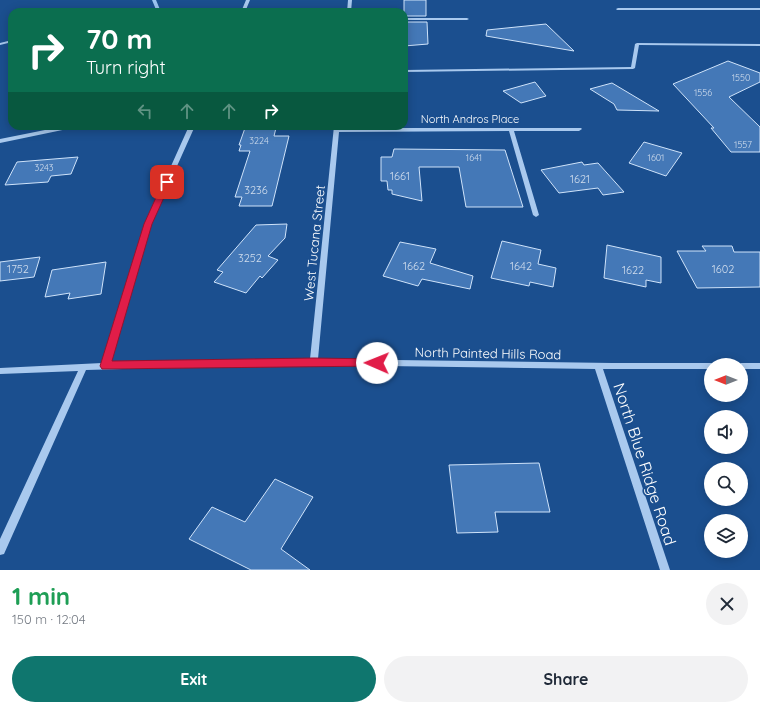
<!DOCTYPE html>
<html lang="en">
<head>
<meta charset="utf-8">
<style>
	:root { --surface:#fff; --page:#f2f2f3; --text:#1f2937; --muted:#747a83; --accent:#0f766e }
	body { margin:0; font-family:Quicksand,sans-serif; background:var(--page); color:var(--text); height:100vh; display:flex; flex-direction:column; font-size:15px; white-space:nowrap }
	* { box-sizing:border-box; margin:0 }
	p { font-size:13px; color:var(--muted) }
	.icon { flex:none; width:22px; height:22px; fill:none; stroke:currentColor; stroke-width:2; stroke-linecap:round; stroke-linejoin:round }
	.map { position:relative; height:570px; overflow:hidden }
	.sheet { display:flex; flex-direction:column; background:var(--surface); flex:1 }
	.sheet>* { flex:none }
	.guide { position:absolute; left:8px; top:8px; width:400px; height:122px; border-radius:12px; box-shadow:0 2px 10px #0003; background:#0b6e4f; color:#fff; overflow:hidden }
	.needle { width:26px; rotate:270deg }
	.controls { position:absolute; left:704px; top:358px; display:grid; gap:8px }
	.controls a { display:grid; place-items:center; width:44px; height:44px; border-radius:50%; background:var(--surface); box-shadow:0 2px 10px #0003; font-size:20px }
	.pin { position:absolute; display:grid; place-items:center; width:34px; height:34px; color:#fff; margin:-17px; border-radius:8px; box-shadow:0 2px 6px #0006 }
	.me { position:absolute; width:44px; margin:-22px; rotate:271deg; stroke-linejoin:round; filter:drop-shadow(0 0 3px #0008) }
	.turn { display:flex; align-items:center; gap:14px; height:84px; padding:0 12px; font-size:18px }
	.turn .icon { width:52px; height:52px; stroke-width:2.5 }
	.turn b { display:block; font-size:28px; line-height:34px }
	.lanes { display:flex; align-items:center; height:38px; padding:0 12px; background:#0003; justify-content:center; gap:20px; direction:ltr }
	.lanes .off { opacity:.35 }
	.round { display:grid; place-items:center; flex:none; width:42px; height:42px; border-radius:21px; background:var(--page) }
	.overview { display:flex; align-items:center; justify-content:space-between; height:68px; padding:0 12px }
	h1 { font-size:24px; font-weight:800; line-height:30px; color:#1e9e55 }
	.action { display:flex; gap:8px; margin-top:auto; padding:8px 12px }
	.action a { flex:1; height:46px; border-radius:24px; background:var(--accent); color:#fff; font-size:16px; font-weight:800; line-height:46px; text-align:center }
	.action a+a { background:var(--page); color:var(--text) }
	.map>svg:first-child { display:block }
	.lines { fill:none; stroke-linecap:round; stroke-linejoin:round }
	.stream { fill:#9cc4f0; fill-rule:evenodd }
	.building { fill:#4478b7; stroke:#cfe3fa }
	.minor { fill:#a9c9ee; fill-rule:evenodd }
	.route { fill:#e11d48; stroke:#92132f }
	.labels { text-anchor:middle; stroke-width:3.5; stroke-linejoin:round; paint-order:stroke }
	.far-number-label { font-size:9px; fill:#d0dded }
	.far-street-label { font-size:11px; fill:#fff; stroke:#1b4f8f }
	.number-label { font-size:11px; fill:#d0dded }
	.street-label { font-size:13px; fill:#fff; stroke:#1b4f8f }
	.near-street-label { font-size:16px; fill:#fff; stroke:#1b4f8f }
</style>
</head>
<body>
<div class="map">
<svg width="760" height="570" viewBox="0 0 760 570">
	<rect width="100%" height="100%" fill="#1b4f8f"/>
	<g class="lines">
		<path class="stream" d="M 152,0 L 156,0 L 161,12 L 157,12 Z"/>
	</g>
	<path class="building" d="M 404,0 L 426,0 L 426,16 L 404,16 Z
		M 404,22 L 427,22 L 428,44 L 404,46 Z
		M 546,24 L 574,51 L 486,36 L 487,30 Z
		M 728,61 L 760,73 L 760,82 L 729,97 L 760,127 L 760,152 L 731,152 L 711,128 L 714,128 L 673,84 Z
		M 535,82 L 546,96 L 521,103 L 503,91 Z
		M 612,83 L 659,111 L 617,110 L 614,104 L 590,89 Z
		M 245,128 L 276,128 L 274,136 L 289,136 L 272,206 L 239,206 L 242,197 L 235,197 L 250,151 L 239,151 L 241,145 L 239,145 Z
		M 644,142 L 682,153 L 666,176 L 629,163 Z
		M 394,149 L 505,150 L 523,207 L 466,207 L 459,167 L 419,167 L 422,201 L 392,194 L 392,190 L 388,190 L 387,181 L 381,181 L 381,157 L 392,157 Z
		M 78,157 L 71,174 L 51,176 L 48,182 L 5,185 L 17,162 Z
		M 582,162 L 584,165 L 598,163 L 624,192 L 603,195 L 598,188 L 559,193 L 541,170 Z
		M 287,224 L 285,238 L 268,256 L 278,260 L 262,278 L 260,276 L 246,293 L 214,282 L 223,272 L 217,270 L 256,225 Z
		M 502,241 L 541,250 L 538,264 L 556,268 L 553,287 L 530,282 L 529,286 L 491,278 Z
		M 400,242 L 436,249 L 430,263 L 473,276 L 470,289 L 422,279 L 418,286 L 383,276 Z
		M 607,245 L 661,257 L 661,283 L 646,280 L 646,287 L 604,278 Z
		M 702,246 L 732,246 L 734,252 L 760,252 L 760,287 L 697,288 L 677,251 L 706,251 Z
		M 40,257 L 34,277 L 0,281 L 0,262 Z
		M 106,262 L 101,294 L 68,299 L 70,293 L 45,297 L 52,270 Z
		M 539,463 L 550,512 L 495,512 L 498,532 L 457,533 L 449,465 Z
		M 275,479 L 313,497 L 281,549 L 310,570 L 251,570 L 189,539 L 212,507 L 245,522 Z"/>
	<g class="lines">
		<path class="minor" d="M 246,0 L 250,0 L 245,12 L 241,12 Z
			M 348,0 L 352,0 L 351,12 L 347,12 Z
			M 618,8 L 760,8 L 760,10 L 617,10 L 616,9 Z
			M 132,11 L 135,11 L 136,12 L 130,12 Z
			M 404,18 L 467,18 L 469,19 L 467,20 L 404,20 Z
			M 12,40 L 12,42 L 0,45 L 0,43 Z
			M 637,43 L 760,44 L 760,46 L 639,45 L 635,68 L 633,69 L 404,72 L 404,70 L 631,67 L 635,44 Z
			M 65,126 L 75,126 L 72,128 L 0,143 L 0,139 Z
			M 189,126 L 195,126 L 151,224 L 110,363 L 196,360 L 310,359 L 334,126 L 340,126 L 339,128 L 581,128 L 582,129 L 579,131 L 514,131 L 539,215 L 536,217 L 533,215 L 509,131 L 339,132 L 318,359 L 612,363 L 711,363 L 714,364 L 714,365 L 711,365 L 711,369 L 603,369 L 670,570 L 660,570 L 595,369 L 314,365 L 196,367 L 86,370 L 4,554 L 0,555 L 0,539 L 78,371 L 0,374 L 0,368 L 102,363 L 145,224 Z
			M 741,363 L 760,363 L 760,369 L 741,369 L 741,365 L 738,365 Z"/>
	</g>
	<path class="route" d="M 167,180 L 171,182 L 152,224 L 112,361 L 314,358 L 377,359 L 381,360 L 382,363 L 381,366 L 102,369 L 100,366 L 144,224 L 163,182 Z"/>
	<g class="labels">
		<g class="far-number-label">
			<text x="741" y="81">1550</text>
			<text x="703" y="96">1556</text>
			<text x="259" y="144">3224</text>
			<text x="743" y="148">1557</text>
			<text x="474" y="161">1641</text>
			<text x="656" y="161">1601</text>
			<text x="44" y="171">3243</text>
		</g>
		<g class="far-street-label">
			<text x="470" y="123">North Andros Place</text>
		</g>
		<g class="number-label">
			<text x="400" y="180">1661</text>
			<text x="580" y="183">1621</text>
			<text x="256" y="194">3236</text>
			<text x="250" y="262">3252</text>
			<text x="414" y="270">1662</text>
			<text x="521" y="270">1642</text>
			<text x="18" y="273">1752</text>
			<text x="723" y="273">1602</text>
			<text x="633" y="274">1622</text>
		</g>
		<g class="street-label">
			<text transform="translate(314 243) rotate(-84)" y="5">West Tucana Street</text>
			<text transform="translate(488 353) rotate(1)" y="5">North Painted Hills Road</text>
		</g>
		<g class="near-street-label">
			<text transform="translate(645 464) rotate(72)" y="6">North Blue Ridge Road</text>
		</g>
	</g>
</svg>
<div class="controls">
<a><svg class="needle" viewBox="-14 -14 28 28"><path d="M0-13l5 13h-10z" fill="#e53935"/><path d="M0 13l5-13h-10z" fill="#747a83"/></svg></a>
<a><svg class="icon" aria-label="sound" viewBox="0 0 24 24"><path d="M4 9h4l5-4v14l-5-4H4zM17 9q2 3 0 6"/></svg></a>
<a><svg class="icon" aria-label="search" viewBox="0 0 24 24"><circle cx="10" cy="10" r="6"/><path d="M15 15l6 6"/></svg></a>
<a><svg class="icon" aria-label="layers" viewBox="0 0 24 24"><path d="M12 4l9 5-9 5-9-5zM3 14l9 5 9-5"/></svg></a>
</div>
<div class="pin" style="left:167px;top:182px;background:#d93025"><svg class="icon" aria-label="arrive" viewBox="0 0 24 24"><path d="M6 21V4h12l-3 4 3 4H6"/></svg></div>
<svg class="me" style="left:377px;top:363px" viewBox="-20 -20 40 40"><circle r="19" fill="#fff"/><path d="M0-13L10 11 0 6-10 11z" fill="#e11d48"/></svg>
<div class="guide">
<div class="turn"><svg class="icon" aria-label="right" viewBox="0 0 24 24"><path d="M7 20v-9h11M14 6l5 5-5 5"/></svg><div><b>70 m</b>Turn right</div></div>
<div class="lanes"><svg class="icon off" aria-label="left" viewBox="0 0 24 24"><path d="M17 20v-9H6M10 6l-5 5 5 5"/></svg><svg class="icon off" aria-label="ahead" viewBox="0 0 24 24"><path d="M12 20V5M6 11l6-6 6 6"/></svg><svg class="icon off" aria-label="ahead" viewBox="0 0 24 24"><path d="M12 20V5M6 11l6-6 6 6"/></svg><svg class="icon" aria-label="right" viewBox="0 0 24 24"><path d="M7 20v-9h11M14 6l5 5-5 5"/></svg></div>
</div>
</div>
<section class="sheet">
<div class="overview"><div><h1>1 min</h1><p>150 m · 12:04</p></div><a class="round"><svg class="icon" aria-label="close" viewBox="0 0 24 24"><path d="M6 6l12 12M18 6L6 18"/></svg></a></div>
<div class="action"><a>Exit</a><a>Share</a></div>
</section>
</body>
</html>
